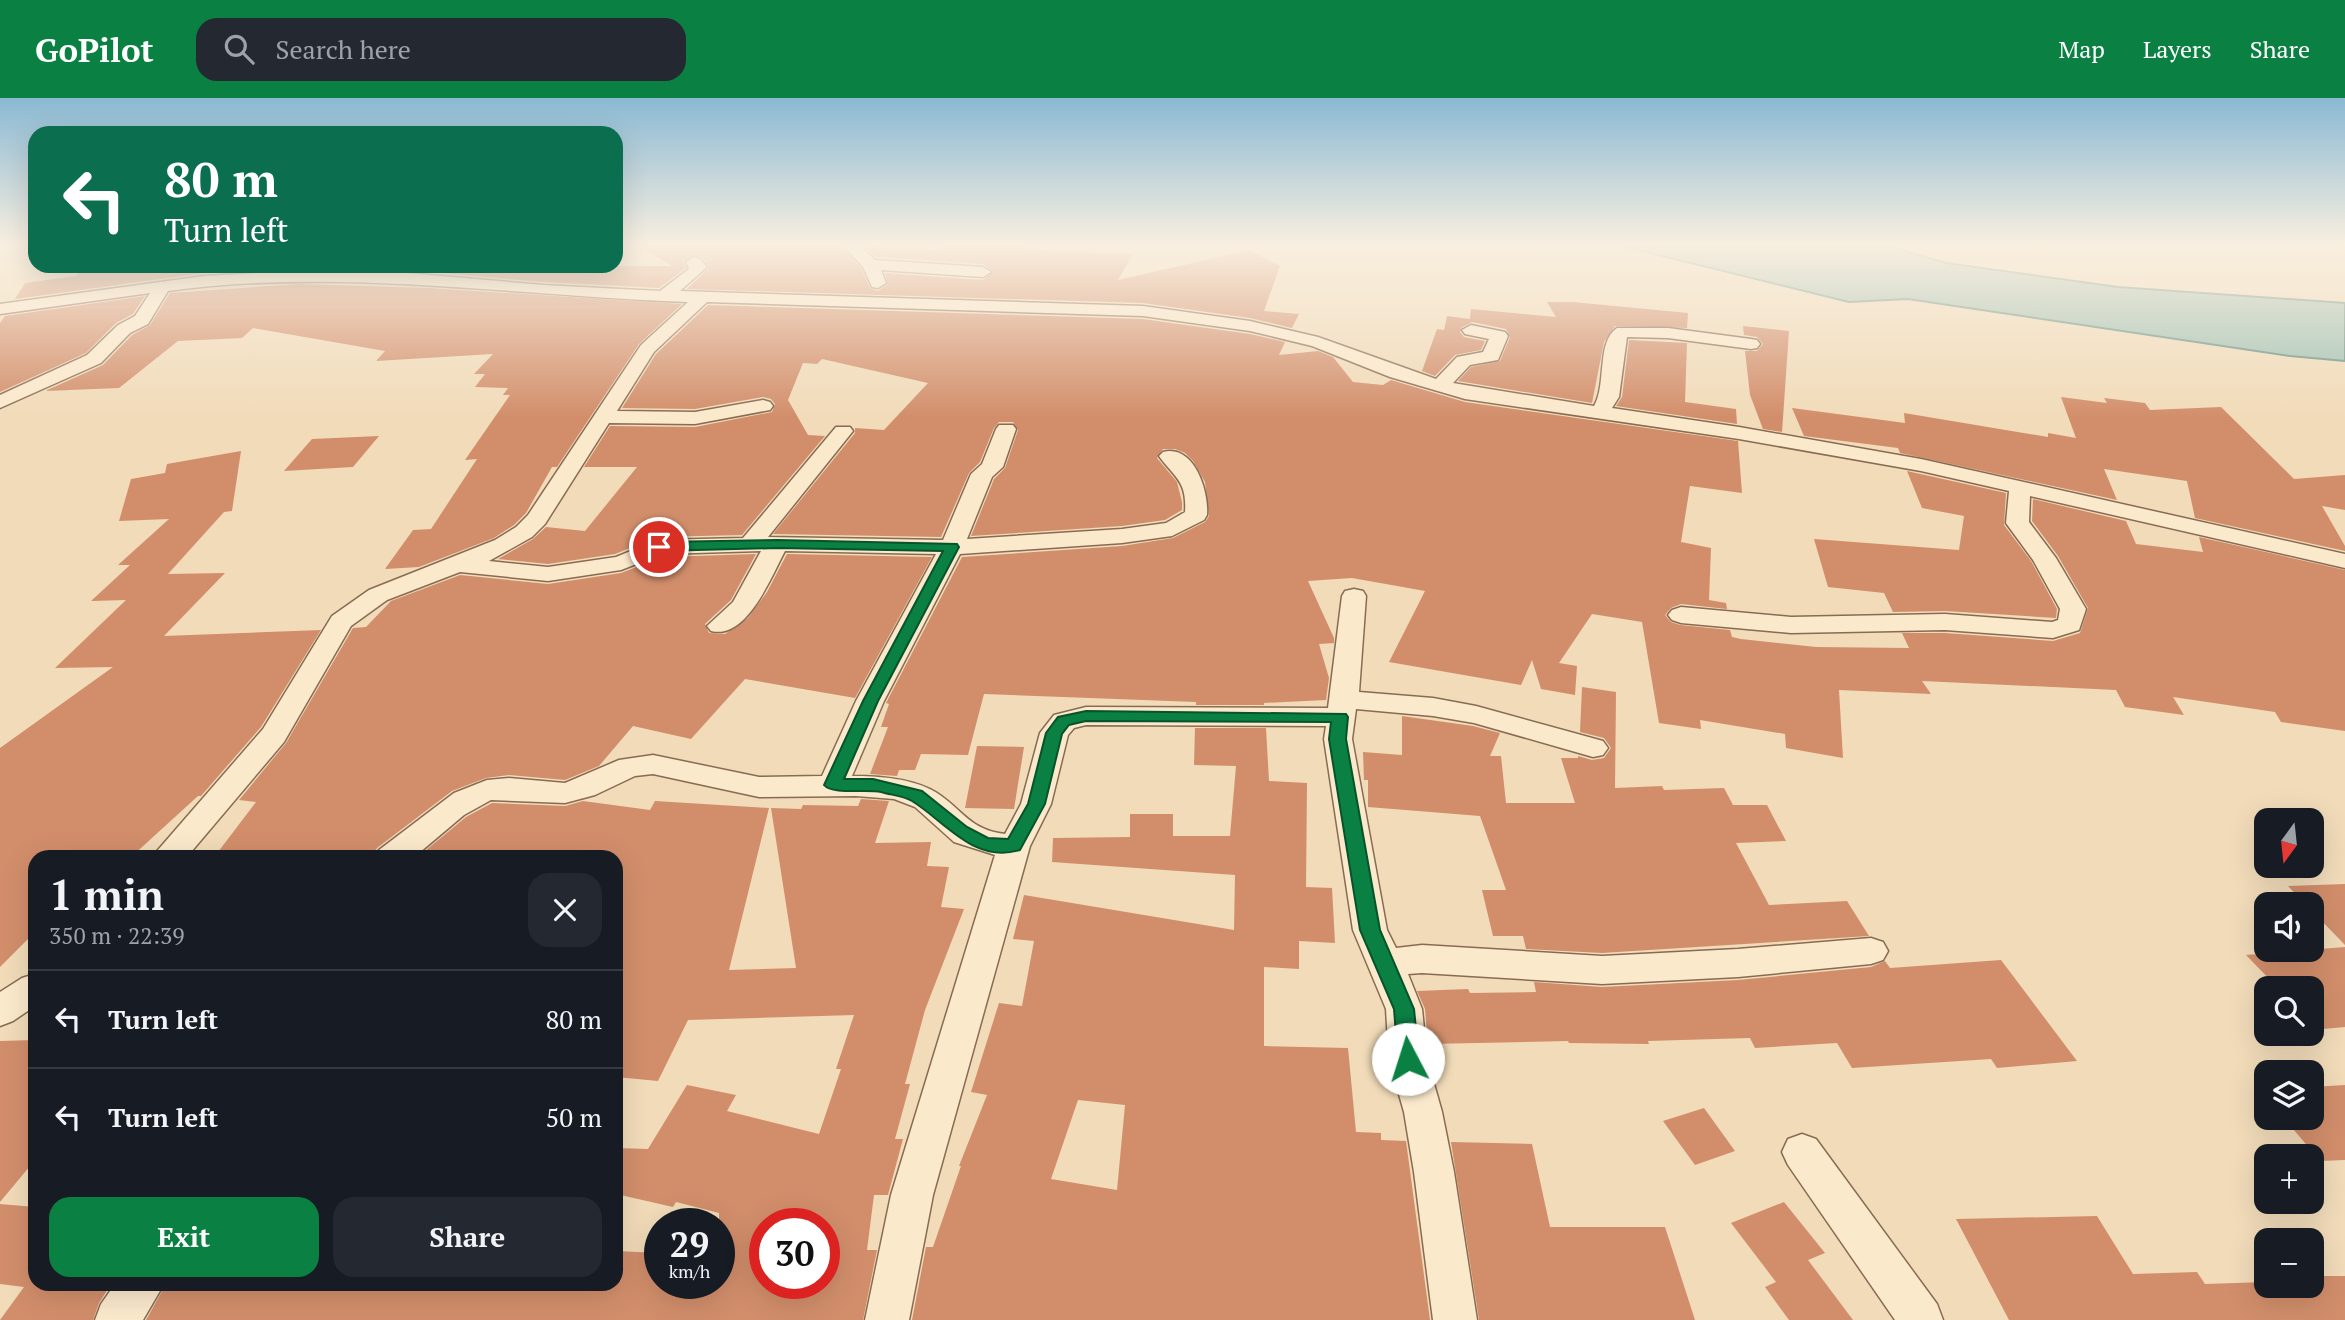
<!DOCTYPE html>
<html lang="en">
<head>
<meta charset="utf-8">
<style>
	:root { --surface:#171b24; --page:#242831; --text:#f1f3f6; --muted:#9ea1a6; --line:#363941; --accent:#0b8043 }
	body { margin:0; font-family:"PT Serif",serif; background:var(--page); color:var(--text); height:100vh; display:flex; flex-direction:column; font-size:26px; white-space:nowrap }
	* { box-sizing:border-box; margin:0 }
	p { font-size:23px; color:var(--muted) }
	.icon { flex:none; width:38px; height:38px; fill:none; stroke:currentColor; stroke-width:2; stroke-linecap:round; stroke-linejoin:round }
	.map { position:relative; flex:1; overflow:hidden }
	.side { position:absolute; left:28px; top:752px; width:595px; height:441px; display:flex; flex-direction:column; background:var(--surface); border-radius:21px; box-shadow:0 7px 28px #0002 }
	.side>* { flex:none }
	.hud { position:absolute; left:28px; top:28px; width:595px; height:147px; border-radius:21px; box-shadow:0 7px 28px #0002; background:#0b6e4f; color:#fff; overflow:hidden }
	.needle { width:46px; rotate:195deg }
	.fabs { position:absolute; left:2254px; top:710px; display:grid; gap:14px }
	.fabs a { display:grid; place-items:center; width:70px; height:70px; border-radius:14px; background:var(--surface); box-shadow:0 7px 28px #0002; font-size:35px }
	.speed { position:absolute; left:644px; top:1110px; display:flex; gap:14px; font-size:35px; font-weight:700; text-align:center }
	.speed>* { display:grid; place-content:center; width:91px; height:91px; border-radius:50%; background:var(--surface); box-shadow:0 7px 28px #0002; line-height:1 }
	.speed small { font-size:18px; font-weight:400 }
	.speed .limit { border:10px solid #d22; background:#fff; color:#111 }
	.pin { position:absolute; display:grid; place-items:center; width:60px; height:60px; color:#fff; margin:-30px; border:4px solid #fff; border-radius:50%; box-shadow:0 2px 7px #0007 }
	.me { position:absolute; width:77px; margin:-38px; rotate:355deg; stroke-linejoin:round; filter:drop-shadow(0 0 5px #0008) }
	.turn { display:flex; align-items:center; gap:24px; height:147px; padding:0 21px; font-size:32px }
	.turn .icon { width:91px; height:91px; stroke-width:2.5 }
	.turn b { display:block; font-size:49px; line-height:60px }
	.round { display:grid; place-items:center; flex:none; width:74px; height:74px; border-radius:21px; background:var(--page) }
	.summary { display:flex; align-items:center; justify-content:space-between; height:119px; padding:0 21px }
	h1 { font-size:42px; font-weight:700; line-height:52px }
	.button { display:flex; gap:14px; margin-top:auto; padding:14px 21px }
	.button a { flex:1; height:80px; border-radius:21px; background:var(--accent); color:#fff; font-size:28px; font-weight:700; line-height:80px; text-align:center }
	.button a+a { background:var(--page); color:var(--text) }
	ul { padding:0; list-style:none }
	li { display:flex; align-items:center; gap:21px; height:98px; padding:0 21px; border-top:2px solid var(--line) }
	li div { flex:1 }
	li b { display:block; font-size:26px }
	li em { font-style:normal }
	header { display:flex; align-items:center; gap:42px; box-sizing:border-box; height:98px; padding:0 35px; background:var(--accent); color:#fff }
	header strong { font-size:33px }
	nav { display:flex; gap:38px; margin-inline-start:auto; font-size:24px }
	.search { width:490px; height:63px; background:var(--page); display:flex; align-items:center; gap:18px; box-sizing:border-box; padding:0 24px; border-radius:21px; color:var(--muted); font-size:26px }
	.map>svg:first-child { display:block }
	.water { fill:#9ec0b3; stroke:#668e81; stroke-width:2 }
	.building { fill:#d28e6b; fill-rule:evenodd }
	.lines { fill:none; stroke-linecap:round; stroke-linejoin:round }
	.minor-casing { stroke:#886b53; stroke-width:3 }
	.minor { fill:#fbe9cc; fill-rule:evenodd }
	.route { fill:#0b8043; stroke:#07532c; stroke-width:2 }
</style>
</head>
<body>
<header>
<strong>GoPilot</strong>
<div class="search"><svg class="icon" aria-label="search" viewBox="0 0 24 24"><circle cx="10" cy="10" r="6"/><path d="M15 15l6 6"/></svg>Search here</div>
<nav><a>Map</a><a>Layers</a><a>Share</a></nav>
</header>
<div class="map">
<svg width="2345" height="1222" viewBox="0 0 2345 1222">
	<rect width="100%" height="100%" fill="#f1dbb9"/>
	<path class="water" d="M 1622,148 L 1888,148 L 1946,165 L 2118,189 L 2345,205 L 2345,263 L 2290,258 L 1908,201 L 1849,204 Z"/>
	<path class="building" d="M 640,148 L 840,148 L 861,170 L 870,190 L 878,193 L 888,186 L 885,175 L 983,182 L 993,173 L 983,166 L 876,159 L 864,148 L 883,148 L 886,151 L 939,152 L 941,148 L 1024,148 L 1023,151 L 1133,156 L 1118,182 L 1249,152 L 1280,168 L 1264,213 L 1299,216 L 1292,230 L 1250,220 L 1143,205 L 687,191 L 710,169 L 702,159 L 695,157 L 683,163 L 686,170 L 659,190 L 543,184 L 383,170 L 317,169 L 204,175 L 15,201 L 25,185 L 76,178 L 80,173 L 122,168 L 672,168 Z
		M 298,186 L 428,190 L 682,206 L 639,246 L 557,369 L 552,369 L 526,415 L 514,427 L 494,440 L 419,469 L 385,471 L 413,432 L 431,431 L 477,361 L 465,362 L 510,297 L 503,297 L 508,290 L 475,289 L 485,276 L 474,276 L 493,256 L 376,263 L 385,253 L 253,230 L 242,240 L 178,243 L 119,290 L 45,293 L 103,267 L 132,237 L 150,227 L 170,195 Z
		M 145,198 L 133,216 L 116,225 L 86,255 L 0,294 L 0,225 L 5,218 Z
		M 1547,204 L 1573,204 L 1688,215 L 1687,230 L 1615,228 L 1604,244 L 1592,305 L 1458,283 L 1471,269 L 1500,263 L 1510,239 L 1506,231 L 1472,224 L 1461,230 L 1460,234 L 1464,239 L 1485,243 L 1481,252 L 1455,257 L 1435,278 L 1422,273 L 1437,231 L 1444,232 L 1447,218 L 1470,221 L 1471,211 L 1556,219 Z
		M 708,207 L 1143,221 L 1250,236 L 1285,244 L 1279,257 L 1318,253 L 1333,259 L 1353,284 L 1383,287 L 1391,282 L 1465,304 L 1738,343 L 1742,395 L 1690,388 L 1681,444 L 1711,450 L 1709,502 L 1726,505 L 1727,511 L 1681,506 L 1671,510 L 1665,517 L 1671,524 L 1680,527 L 1730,532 L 1732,539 L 1741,541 L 1816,549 L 1909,550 L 1902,535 L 1945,535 L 2053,543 L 2080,535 L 2088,510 L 2058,458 L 2032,423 L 2033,401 L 2126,423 L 2136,446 L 2203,454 L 2199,439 L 2345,472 L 2345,633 L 2281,624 L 2275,614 L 2173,599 L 2184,617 L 2125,609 L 2116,592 L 1922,583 L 1931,596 L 1839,592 L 1843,660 L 1786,650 L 1785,636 L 1700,622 L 1701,631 L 1659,625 L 1642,524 L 1592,516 L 1559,565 L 1577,568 L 1575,597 L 1541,591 L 1532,562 L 1521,587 L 1389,564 L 1425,493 L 1352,480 L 1308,483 L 1334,540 L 1334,545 L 1319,546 L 1329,580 L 1326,602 L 1264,605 L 1264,607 L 1196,607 L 1196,604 L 984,596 L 968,657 L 921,656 L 915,672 L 899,672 L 897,678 L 870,676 L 888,629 L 881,629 L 889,606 L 886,605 L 962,459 L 1122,448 L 1173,440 L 1205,424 L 1209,418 L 1205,384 L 1193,363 L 1185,355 L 1175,351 L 1163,351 L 1157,360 L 1177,384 L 1182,404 L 1182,412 L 1165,422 L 1122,428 L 971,438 L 994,381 L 1005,370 L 1018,332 L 1013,324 L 999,324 L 994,330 L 980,364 L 969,375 L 941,439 L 773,436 L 855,335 L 855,330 L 884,332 L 928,285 L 822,261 L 817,266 L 803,265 L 788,302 L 808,337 L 825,338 L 742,437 L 658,439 L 615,456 L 548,466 L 498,461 L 533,441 L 546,429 L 585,433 L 637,369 L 584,369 L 610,328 L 695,329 L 772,314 L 775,306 L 771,301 L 763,299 L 695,311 L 622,310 L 656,256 Z
		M 1743,228 L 1789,233 L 1782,334 L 1763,331 L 1750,297 L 1745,253 L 1757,253 L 1763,246 L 1757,239 L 1744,237 Z
		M 1629,242 L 1687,245 L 1685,304 L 1736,311 L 1737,326 L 1616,308 L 1622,299 Z
		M 2061,299 L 2107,305 L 2104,300 L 2145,305 L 2150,312 L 2221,309 L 2294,381 L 2345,377 L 2345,412 L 2322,408 L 2345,448 L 2345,453 L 2195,420 L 2187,383 L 2104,371 L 2117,402 L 1900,355 L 1898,350 L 1804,338 L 1792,310 L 1905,325 L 1904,315 L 2048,339 L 2048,335 L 2076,340 Z
		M 379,338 L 353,369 L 284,373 L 312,341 Z
		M 241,353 L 232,413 L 224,414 L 168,476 L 225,475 L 164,538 L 321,532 L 261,629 L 201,698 L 198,698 L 130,760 L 35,760 L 35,834 L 0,869 L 0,650 L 113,569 L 55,570 L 126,502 L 91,503 L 130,467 L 118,467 L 169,421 L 119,423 L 131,381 L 165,375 L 167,366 Z
		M 1907,373 L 2006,395 L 2004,427 L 2031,463 L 2057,511 L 2056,520 L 1945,513 L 1893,514 L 1884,495 L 1828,489 L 1814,441 L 1959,452 L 1964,418 L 1922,410 Z
		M 756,456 L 731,502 L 705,526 L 709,535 L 725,536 L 748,520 L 767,494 L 787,456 L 932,459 L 855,600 L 745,581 L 691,641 L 633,628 L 599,668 L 565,682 L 509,677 L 486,680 L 452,693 L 377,750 L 372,758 L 293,753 L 218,754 L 256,704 L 239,702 L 286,645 L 353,530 L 366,529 L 391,503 L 460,477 L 548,486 L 621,475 L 663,459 Z
		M 1582,589 L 1616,594 L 1615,690 L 1662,688 L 1664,692 L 1724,690 L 1733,707 L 1767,707 L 1786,743 L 1736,745 L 1769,807 L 1847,803 L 1869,838 L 1602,855 L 1526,851 L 1523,838 L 1493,838 L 1482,792 L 1506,792 L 1480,718 L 1368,709 L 1368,682 L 1364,682 L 1363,654 L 1402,657 L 1402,618 L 1473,628 L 1500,635 L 1490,658 L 1501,658 L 1506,705 L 1575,705 L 1561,660 L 1578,660 L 1578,658 L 1592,662 L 1604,660 L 1611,650 L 1604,640 L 1580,634 Z
		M 1195,630 L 1266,630 L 1269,683 L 1307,685 L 1306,789 L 1332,790 L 1335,845 L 1299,843 L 1299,871 L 1264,869 L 1264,948 L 1348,950 L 1356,1034 L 1381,1035 L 1381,1042 L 1406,1043 L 1430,1222 L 912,1222 L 926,1149 L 933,1149 L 961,1068 L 959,1068 L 987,997 L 971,994 L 999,905 L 1022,908 L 1034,843 L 1013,841 L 1024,797 L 1234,832 L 1235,777 L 1052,764 L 1053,740 L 1130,739 L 1130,716 L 1173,716 L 1173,738 L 1230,738 L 1236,668 L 1194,667 ZM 1078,1002 L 1125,1007 L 1117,1092 L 1051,1081 Z
		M 977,648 L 1024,649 L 1014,711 L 965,710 Z
		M 861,701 L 889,703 L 875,745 L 931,744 L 927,768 L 949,769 L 941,809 L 964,811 L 925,912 L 905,986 L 910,986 L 895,1041 L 903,1041 L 888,1097 L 874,1097 L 867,1152 L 877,1152 L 863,1222 L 146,1222 L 166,1186 L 616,1186 L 616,1153 L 660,1155 L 660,1185 L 719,1185 L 719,1115 L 676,1104 L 673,1109 L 616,1096 L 616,1050 L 648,1051 L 687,987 L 736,997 L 727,1013 L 819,1036 L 841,971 L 836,971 L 854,917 L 688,922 L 658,983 L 616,979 L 616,760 L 420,757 L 466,719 L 492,705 L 565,708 L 583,703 L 650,712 L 655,703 L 769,710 L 729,872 L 796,870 L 771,710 L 801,711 L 803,707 L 858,708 ZM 765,1125 L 824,1125 L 824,1185 L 765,1185 Z
		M 2345,786 L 2345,847 L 2312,813 L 2312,807 L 2306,807 L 2288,788 Z
		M 2345,849 L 2345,929 L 2312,932 L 2312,891 L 2279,891 L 2246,857 Z
		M 2001,862 L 2077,963 L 1997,970 L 1991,961 L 1852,970 L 1837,945 L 1755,950 L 1750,940 L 1648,943 L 1649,946 L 1569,945 L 1568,943 L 1428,946 L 1425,911 L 1417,893 L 1468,891 L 1470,895 L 1536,894 L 1534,884 L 1602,889 L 1738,882 L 1871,869 L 1885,863 L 1890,870 Z
		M 35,942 L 35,1062 L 0,1104 L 0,943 Z
		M 2345,987 L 2345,1062 L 2320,1063 L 2284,1020 L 2312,1020 L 2312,989 Z
		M 1704,1010 L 1735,1053 L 1695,1067 L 1663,1023 Z
		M 1451,1044 L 1532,1046 L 1550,1129 L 1665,1129 L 1695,1222 L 1479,1222 Z
		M 1784,1104 L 1825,1155 L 1808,1162 L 1853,1222 L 1789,1222 L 1765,1189 L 1776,1184 L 1731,1125 Z
		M 0,1106 L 35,1109 L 35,1186 L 111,1186 L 99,1205 L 93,1222 L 0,1222 L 24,1189 L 0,1186 Z
		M 2097,1118 L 2133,1176 L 2197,1174 L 2205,1186 L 2266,1184 L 2261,1177 L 2266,1177 L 2266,1188 L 2312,1188 L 2312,1178 L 2345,1178 L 2345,1222 L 2009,1222 L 1956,1121 Z"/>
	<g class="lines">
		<g class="minor-casing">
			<path id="minor" d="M 843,148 L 860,148 L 875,162 L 983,169 L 991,174 L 983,179 L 881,172 L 886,185 L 878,190 L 872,189 L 863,169 Z
				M 694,159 L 700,161 L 707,169 L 680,193 L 1143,208 L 1250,223 L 1318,239 L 1436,281 L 1457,259 L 1483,254 L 1489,241 L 1465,236 L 1462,232 L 1471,227 L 1505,234 L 1508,238 L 1498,262 L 1470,267 L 1453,285 L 1594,308 C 1607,286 1596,244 1617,230 L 1668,230 L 1751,241 L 1757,242 L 1760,246 L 1757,250 L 1751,251 L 1668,240 L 1627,239 L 1619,299 L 1612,310 L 1739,329 L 1921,361 L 2345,456 L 2345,470 L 2030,398 L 2029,424 L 2056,460 L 2086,511 L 2079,532 L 2053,540 L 1945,532 L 1791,535 L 1681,525 L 1672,522 L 1668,517 L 1672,512 L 1681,509 L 1791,519 L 1945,516 L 2052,524 L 2058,522 L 2060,511 L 2033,462 L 2006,425 L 2009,393 L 1921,373 L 1739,341 L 1465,301 L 1390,279 L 1312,248 L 1250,233 L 1143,218 L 707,204 L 654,254 L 617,313 L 695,314 L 763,302 L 770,304 L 773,308 L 770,312 L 695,326 L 609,325 L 545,426 L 532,439 L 489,463 L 548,469 L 616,459 L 658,442 L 743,440 L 836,329 L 850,329 L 853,333 L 768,439 L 943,442 L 971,376 L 982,366 L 996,331 L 999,327 L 1013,327 L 1016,331 L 1003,369 L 992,379 L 967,441 L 1122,431 L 1166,425 L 1185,414 C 1187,383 1175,380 1159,358 L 1163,354 C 1194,346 1209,393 1207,417 L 1204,422 L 1172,438 L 1122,445 L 960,456 L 884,603 L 852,678 C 879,678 913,680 937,695 C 963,712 970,732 1005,736 L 1021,706 L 1040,635 L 1054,617 L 1086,609 L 1328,610 L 1342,498 L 1345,493 L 1354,491 L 1363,493 L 1366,498 L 1359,594 L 1433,600 L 1476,608 L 1603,643 L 1608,650 L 1603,657 L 1593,659 L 1474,625 L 1433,618 L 1356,611 L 1352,641 L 1387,832 L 1396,850 L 1422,847 L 1602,858 L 1738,851 L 1871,840 L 1883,844 L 1888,853 L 1883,862 L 1871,866 L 1738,879 L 1602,886 L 1422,875 L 1408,876 L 1422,911 L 1427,961 L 1442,1014 L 1454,1074 L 1477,1222 L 1433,1222 L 1414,1074 L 1404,1014 L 1389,961 L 1386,911 L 1353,832 L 1324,641 L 1326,628 L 1086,627 L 1074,630 L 1068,637 L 1051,706 L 1030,748 L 933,1097 L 909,1222 L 865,1222 L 891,1097 L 995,757 L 954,744 L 915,709 L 894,701 L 856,698 L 759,699 L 653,676 L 635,678 L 595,697 L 565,705 L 491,702 L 464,717 L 413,760 L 374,760 L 379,752 L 454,695 L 487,682 L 509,680 L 565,685 L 619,662 L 653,657 L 759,679 L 822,678 L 856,603 L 936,456 L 785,453 C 771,479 747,542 711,533 L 707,528 L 733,504 L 761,453 L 662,456 L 621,472 L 548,483 L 460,474 L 387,502 L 351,528 L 284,644 L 186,760 L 151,760 L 263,631 L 332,518 L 369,492 L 495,442 L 516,429 L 528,417 L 641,247 L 688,204 C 514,198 342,169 168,193 L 148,226 L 130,235 L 101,265 L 0,310 L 0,297 L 87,257 L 118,227 L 135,218 L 150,195 L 0,216 L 0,206 L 204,178 L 317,172 L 383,173 L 543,187 L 660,193 L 689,171 L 686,164 Z
				M 35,876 L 35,908 L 13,923 L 0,928 L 0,894 L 22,880 Z
				M 1802,1036 L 1816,1041 L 1937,1206 L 1943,1222 L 1895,1222 L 1788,1067 L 1782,1054 L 1788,1041 Z
				M 115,1186 L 164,1186 L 143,1222 L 95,1222 L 101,1206 Z"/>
		</g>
		<use href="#minor" class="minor"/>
	</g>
	<linearGradient id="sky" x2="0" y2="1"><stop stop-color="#8ab9d3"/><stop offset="0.46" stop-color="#f9efe0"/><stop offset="1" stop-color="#f9efe0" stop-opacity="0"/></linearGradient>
	<rect width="2345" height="319" fill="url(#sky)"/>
	<path class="route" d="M 777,442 L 957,446 L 959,449 L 878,603 L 844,681 L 873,681 L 922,693 L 967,729 L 988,740 L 1008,741 L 1028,706 L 1046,635 L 1058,619 L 1086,613 L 1346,616 L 1348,619 L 1346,641 L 1380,832 L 1414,911 L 1419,961 L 1416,967 L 1408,970 L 1401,967 L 1398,961 L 1394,911 L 1360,832 L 1329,641 L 1331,624 L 1086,623 L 1069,627 L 1062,636 L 1045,706 L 1020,752 C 974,766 946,724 912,703 C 904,698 891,697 881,694 C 867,691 832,697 824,687 L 863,603 L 943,453 L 777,450 L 659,453 L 652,449 L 659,444 Z"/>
</svg>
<div class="fabs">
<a><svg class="needle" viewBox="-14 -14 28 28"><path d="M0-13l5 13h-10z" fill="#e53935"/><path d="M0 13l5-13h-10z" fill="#9ea1a6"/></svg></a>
<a><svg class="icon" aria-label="sound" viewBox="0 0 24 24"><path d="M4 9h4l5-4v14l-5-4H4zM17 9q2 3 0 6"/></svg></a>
<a><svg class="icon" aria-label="search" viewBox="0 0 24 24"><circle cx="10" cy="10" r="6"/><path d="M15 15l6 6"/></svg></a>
<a><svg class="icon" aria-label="layers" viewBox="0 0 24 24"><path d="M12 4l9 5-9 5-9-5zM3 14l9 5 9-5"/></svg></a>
<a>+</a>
<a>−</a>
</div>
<div class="speed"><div>29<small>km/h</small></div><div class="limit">30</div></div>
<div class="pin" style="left:659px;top:449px;background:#d93025"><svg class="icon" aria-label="arrive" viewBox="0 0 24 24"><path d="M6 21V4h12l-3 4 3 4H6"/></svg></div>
<svg class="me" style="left:1408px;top:961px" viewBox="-20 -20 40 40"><circle r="19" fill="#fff"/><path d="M0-13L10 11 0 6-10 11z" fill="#0b8043"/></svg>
<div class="hud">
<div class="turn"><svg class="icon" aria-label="left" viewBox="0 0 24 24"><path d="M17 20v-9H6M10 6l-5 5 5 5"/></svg><div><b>80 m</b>Turn left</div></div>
</div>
<section class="side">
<div class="summary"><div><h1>1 min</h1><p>350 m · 22:39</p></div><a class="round"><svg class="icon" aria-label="close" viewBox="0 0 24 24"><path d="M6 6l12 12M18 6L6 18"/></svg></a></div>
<ul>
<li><svg class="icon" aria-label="left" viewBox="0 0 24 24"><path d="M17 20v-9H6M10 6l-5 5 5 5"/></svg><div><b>Turn left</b></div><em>80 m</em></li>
<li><svg class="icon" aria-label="left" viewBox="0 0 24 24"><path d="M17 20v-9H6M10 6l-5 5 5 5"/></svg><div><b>Turn left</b></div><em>50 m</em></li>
</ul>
<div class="button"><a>Exit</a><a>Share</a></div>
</section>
</div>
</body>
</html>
